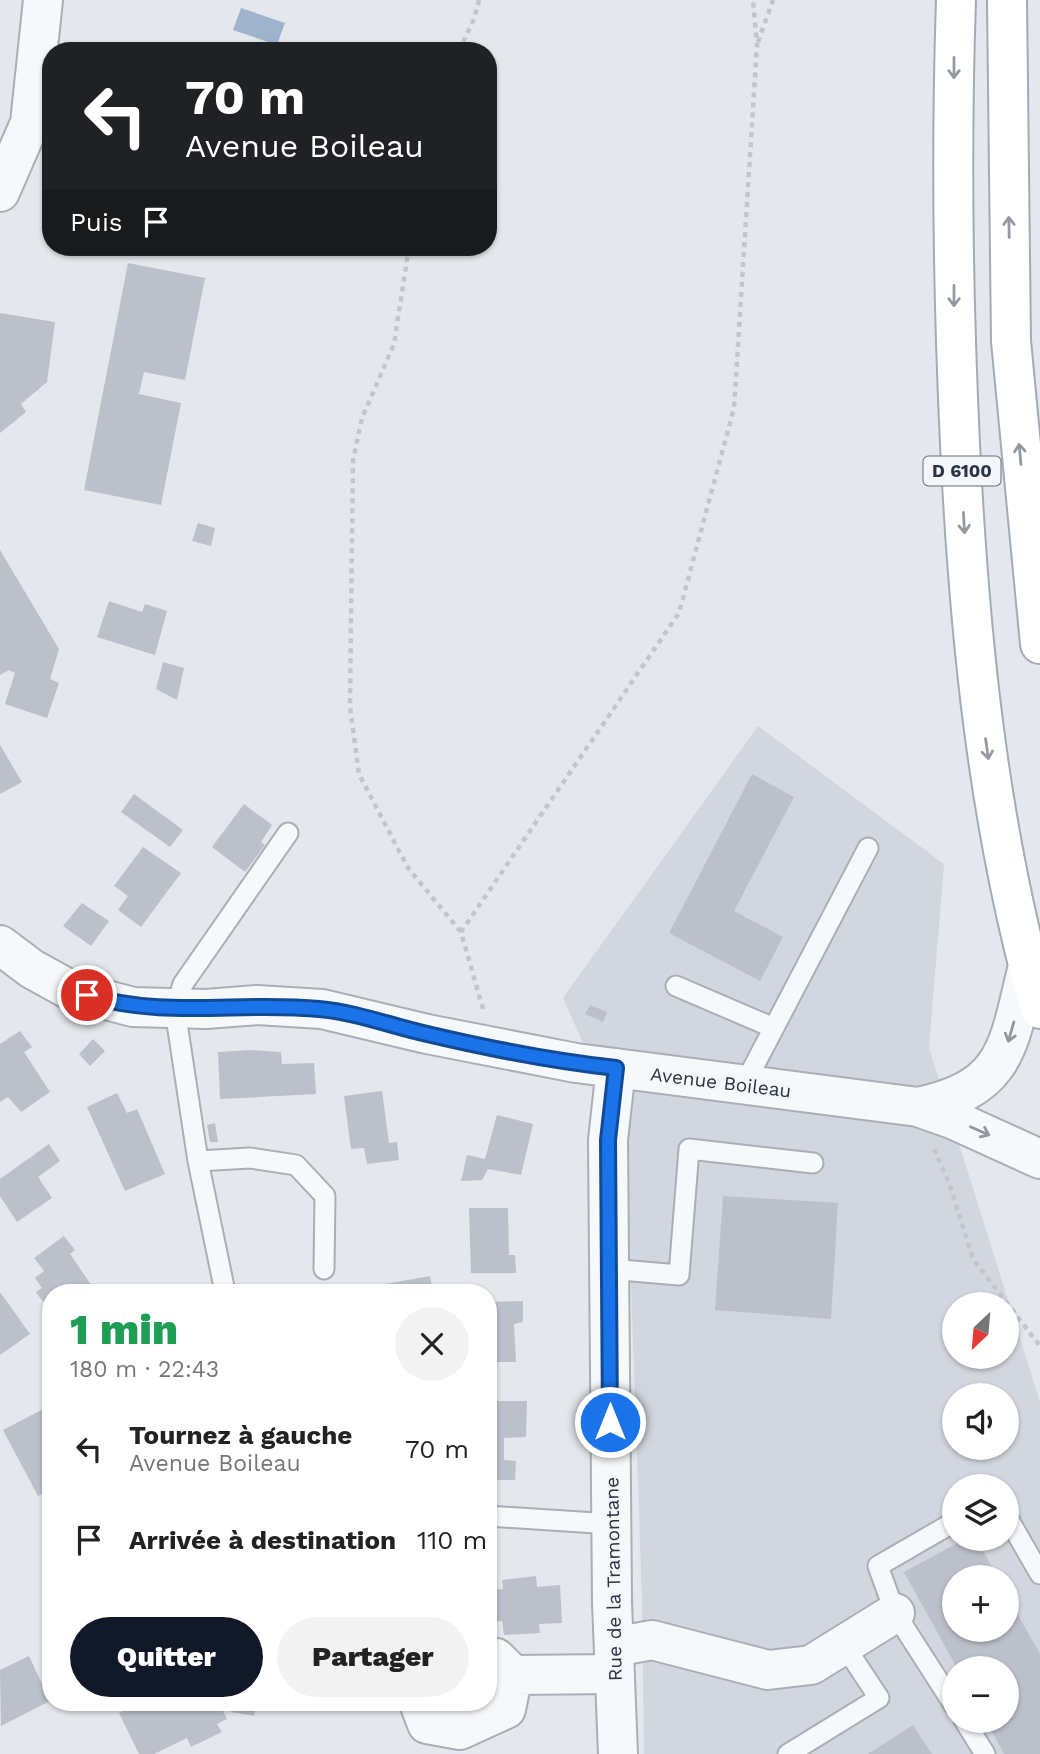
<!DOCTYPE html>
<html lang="fr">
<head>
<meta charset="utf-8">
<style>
	:root { --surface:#fff; --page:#f2f2f2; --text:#222; --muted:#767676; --accent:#111827 }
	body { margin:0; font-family:"Work Sans",sans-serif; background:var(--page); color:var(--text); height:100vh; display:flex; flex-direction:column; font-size:26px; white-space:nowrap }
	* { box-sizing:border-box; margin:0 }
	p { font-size:23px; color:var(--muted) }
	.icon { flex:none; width:38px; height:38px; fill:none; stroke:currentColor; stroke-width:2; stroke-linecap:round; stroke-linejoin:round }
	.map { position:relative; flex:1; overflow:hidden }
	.sheet { position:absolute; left:42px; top:1284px; width:455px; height:427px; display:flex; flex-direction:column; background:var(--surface); border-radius:28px; box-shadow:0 2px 5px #0004 }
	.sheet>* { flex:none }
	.top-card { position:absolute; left:42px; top:42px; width:455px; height:214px; border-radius:28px; box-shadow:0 2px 5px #0004; background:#202124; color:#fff; overflow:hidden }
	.needle { width:46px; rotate:206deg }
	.tools { position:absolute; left:942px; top:1292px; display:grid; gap:14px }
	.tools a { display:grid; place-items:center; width:77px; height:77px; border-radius:50%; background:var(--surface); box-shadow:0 2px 5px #0004; font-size:35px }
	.pin { position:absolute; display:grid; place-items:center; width:60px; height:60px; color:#fff; margin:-30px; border:4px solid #fff; border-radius:50%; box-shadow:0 2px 7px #0007 }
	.me { position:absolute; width:77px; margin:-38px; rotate:0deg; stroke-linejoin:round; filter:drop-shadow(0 0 5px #0008) }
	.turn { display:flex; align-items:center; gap:24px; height:147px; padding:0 28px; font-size:32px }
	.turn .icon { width:91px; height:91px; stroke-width:2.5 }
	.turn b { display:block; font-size:49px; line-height:60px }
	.then { display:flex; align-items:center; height:66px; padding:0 28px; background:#0003; gap:14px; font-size:26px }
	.round { display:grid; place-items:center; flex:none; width:74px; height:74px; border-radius:37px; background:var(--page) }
	.head { display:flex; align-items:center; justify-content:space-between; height:119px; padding:0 28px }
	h1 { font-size:42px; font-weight:800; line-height:52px; color:#1e9e55 }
	.action { display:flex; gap:14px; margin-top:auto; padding:14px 28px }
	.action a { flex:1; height:80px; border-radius:42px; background:var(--accent); color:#fff; font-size:28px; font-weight:800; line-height:80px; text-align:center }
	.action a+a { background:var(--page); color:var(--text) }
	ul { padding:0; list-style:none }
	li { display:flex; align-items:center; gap:21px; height:91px; padding:0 28px }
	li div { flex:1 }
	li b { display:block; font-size:26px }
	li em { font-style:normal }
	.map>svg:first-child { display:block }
	.built { fill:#d2d6de; fill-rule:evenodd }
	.water { fill:#9fb4cc }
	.building { fill:#bbc0ca }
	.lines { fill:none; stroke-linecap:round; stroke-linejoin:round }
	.lane-casing { stroke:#a9aeb7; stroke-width:23 }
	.street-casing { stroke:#a9aeb7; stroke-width:42 }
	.primary-casing { stroke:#a3abb8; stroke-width:42 }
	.path { stroke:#c2c5cb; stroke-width:4.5; stroke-dasharray:5 5; stroke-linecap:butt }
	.lane { stroke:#f7f8fa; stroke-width:19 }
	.street { stroke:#f7f8fa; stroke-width:38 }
	.primary { stroke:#fff; stroke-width:38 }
	.oneway { stroke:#959aa2 }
	.oneway2 { stroke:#9196a0 }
	.route-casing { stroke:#114b97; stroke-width:18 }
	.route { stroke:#1a73e8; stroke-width:12 }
	.labels { text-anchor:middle; stroke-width:5; stroke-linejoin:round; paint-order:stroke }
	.shield { fill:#f4f6f9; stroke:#676e7b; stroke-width:2 }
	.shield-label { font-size:18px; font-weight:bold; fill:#2b3445 }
	.street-label { font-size:19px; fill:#2b3445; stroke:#f4f6f9 }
</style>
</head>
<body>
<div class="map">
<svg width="1040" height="1754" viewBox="0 0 1040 1754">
	<rect width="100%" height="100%" fill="#e4e7ec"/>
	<path class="built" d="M 758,726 L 944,864 L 929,1048 L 1040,1402 L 1040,1754 L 644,1754 L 642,1601 L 626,1138 L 563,998 ZM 954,1304 L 1006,1304 L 1006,1356 L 954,1356 ZM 954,1395 L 1006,1395 L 1006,1447 L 954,1447 ZM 954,1486 L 1006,1486 L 1006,1538 L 954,1538 ZM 954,1577 L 1006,1577 L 1006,1629 L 954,1629 ZM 954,1668 L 1006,1668 L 1006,1720 L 954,1720 Z"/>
	<path class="water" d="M 241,8 L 285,23 L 277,45 L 233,30 Z"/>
	<path class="building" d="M 128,263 L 205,278 L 185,380 L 144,372 L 139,394 L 181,403 L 161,505 L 84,490 Z
		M 0,313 L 55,322 L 47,382 L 21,404 L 26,412 L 0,433 Z
		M 198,523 L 215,528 L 211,546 L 192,541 Z
		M 0,550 L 59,649 L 50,679 L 59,683 L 47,718 L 5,704 L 15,673 L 9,670 L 0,675 Z
		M 109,601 L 142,612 L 145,604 L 167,611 L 155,655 L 97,637 Z
		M 163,662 L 184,668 L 177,700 L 156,689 Z
		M 0,745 L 22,782 L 0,794 Z
		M 752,774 L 794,797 L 734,911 L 783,937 L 760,981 L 669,933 Z
		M 134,794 L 183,830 L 170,847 L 121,812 Z
		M 244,804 L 272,825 L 261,842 L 265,845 L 245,872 L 212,847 Z
		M 143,847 L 181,873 L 141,927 L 118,910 L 128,896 L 114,886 Z
		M 82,903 L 109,921 L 91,946 L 63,926 Z
		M 590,1005 L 607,1012 L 603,1022 L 585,1014 Z
		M 20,1031 L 32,1047 L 24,1052 L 50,1092 L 21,1112 L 8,1097 L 0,1102 L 0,1044 Z
		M 93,1039 L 105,1051 L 90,1066 L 79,1054 Z
		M 250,1050 L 281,1052 L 282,1064 L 314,1063 L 316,1094 L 220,1099 L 218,1052 Z
		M 382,1091 L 389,1143 L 397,1142 L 399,1160 L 367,1164 L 364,1148 L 351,1149 L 344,1096 Z
		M 117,1093 L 127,1113 L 137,1109 L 165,1174 L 125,1191 L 87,1107 Z
		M 497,1115 L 533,1124 L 521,1175 L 488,1169 L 482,1180 L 461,1181 L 467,1155 L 485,1159 Z
		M 215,1123 L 218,1142 L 210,1142 L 207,1125 Z
		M 49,1144 L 60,1161 L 38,1177 L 52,1198 L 17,1222 L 0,1196 L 0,1179 Z
		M 723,1196 L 838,1203 L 831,1319 L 715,1310 Z
		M 469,1208 L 508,1208 L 509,1255 L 515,1255 L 516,1273 L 471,1273 Z
		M 64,1236 L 75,1250 L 70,1254 L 92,1286 L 82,1293 L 51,1293 L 51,1301 L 49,1298 L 43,1302 L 36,1292 L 42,1288 L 35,1278 L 44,1271 L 34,1258 Z
		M 430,1276 L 433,1293 L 364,1293 L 363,1288 Z
		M 0,1292 L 30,1334 L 0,1355 Z
		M 523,1301 L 523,1322 L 514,1324 L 516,1362 L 488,1362 L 488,1302 Z
		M 488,1401 L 527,1401 L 526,1437 L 504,1438 L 504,1460 L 516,1461 L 515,1480 L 488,1480 Z
		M 51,1405 L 51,1489 L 38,1496 L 3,1430 Z
		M 967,1538 L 976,1538 L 997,1577 L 954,1577 L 954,1629 L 1006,1629 L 1006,1593 L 1040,1654 L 1040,1754 L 1004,1754 L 986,1720 L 1006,1720 L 1006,1668 L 957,1668 L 904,1572 Z
		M 536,1576 L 537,1587 L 560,1585 L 562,1623 L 539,1624 L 540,1633 L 504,1635 L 502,1621 L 488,1622 L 488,1591 L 503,1589 L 502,1580 Z
		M 29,1656 L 50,1701 L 1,1726 L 0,1670 Z
		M 139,1703 L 219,1703 L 227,1719 L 217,1724 L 222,1732 L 191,1747 L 187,1738 L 154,1754 L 139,1754 L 119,1713 Z
		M 232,1703 L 256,1703 L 254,1716 L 231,1712 Z
		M 913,1725 L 932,1754 L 868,1754 Z"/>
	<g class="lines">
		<g class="lane-casing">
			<path id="lane" d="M 676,986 L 774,1028
				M 744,1085 L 868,848
				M 198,1161 L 250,1158 L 296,1165 L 325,1196 L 324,1269
				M 609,1269 L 679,1275 L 689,1149 L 813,1163
				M 224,1287 L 198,1161 L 175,1010 L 183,984 L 288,833
				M 1006,1515 L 1040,1574
				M 488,1516 L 611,1524
				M 954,1522 L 878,1566 L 895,1613 L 954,1705
				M 964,1720 L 985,1754
				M 788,1754 L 879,1698 L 844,1645"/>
		</g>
		<g class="street-casing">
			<path id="street" d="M 0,192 L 30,123 L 43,0
				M 0,945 L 32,969 L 72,991 L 133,1007 L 206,1009 L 257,1005 L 322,1009 L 427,1034 L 576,1063 L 918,1107 L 952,1119 L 1040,1159
				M 616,1068 L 608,1140 L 612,1602 L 618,1754
				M 918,1107 C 1009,1088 1008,1045 1028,966
				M 614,1647 L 652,1640 L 768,1670 L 811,1665 L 895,1613
				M 488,1660 L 496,1658 L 513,1675 L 615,1674
				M 419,1703 L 427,1724 L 460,1730 L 506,1709 L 513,1675"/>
		</g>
		<g class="primary-casing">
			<path id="primary" d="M 956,0 C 951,148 953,296 960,444 C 969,633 988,826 1040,1009
				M 1007,0 L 1011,341 L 1040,644"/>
		</g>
		<path class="path" d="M 758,42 L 773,0
			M 459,51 L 474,19 L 479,0
			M 409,247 L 394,344 L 362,418 L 353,460 L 350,707 L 359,774 L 408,868 L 461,932
			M 483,1009 L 461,932 L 679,613 L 734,408 L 757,45 L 753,0
			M 934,1149 L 949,1183 L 973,1259 L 1040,1346"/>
		<use href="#lane" class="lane"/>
		<use href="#street" class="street"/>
		<use href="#primary" class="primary"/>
	</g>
	<defs><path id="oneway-shaft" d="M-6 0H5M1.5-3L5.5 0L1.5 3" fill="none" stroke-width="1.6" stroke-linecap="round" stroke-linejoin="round" transform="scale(1.75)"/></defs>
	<g class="oneway">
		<use href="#oneway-shaft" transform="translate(954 68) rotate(90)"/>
		<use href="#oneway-shaft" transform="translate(1009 227) rotate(-91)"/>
		<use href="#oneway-shaft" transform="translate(954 296) rotate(90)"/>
		<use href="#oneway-shaft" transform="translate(1020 454) rotate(-95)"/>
		<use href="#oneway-shaft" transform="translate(964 523) rotate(87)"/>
		<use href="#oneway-shaft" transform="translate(987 749) rotate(82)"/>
	</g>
	<g class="oneway2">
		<use href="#oneway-shaft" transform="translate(1011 1032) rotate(106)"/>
		<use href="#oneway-shaft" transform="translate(980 1131) rotate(24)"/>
	</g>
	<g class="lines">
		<g class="route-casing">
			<path id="route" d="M 87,995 C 164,1019 241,1001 319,1009 C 354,1012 389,1025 423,1033 C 486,1048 552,1061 616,1068 L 608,1140 L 610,1422"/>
		</g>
		<use href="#route" class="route"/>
	</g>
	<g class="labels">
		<rect class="shield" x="923.5" y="456.5" width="77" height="29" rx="5"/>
		<g class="shield-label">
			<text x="962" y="477">D 6100</text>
		</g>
		<g class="street-label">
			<text transform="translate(721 1082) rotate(7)" y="7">Avenue Boileau</text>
			<text transform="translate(613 1579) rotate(-91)" y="7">Rue de la Tramontane</text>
		</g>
	</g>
</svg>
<div class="tools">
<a><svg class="needle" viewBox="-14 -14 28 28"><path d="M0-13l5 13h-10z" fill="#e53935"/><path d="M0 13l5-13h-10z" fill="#767676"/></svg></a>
<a><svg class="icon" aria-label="sound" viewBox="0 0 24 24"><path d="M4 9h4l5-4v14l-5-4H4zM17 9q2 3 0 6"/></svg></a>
<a><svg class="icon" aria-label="layers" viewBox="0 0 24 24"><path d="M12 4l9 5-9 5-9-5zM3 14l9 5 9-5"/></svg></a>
<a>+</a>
<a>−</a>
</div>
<div class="pin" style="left:87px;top:995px;background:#d93025"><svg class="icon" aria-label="arrive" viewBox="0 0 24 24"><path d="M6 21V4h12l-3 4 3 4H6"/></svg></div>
<svg class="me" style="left:610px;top:1422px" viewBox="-20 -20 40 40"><circle r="17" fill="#1a73e8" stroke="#fff" stroke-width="3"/><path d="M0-11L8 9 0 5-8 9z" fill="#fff"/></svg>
<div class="top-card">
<div class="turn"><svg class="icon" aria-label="left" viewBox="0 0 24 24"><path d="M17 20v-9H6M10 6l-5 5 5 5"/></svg><div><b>70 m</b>Avenue Boileau</div></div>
<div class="then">Puis<svg class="icon" aria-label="arrive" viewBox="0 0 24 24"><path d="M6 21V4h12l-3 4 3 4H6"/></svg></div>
</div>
<section class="sheet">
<div class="head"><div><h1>1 min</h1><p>180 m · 22:43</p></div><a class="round"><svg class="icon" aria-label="close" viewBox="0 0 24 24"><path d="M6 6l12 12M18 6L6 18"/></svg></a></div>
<ul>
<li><svg class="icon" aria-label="left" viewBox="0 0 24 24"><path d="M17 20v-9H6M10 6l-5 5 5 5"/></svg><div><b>Tournez à gauche</b><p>Avenue Boileau</p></div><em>70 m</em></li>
<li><svg class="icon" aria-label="arrive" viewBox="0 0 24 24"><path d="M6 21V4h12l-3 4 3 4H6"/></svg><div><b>Arrivée à destination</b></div><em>110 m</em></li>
</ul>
<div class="action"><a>Quitter</a><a>Partager</a></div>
</section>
</div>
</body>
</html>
